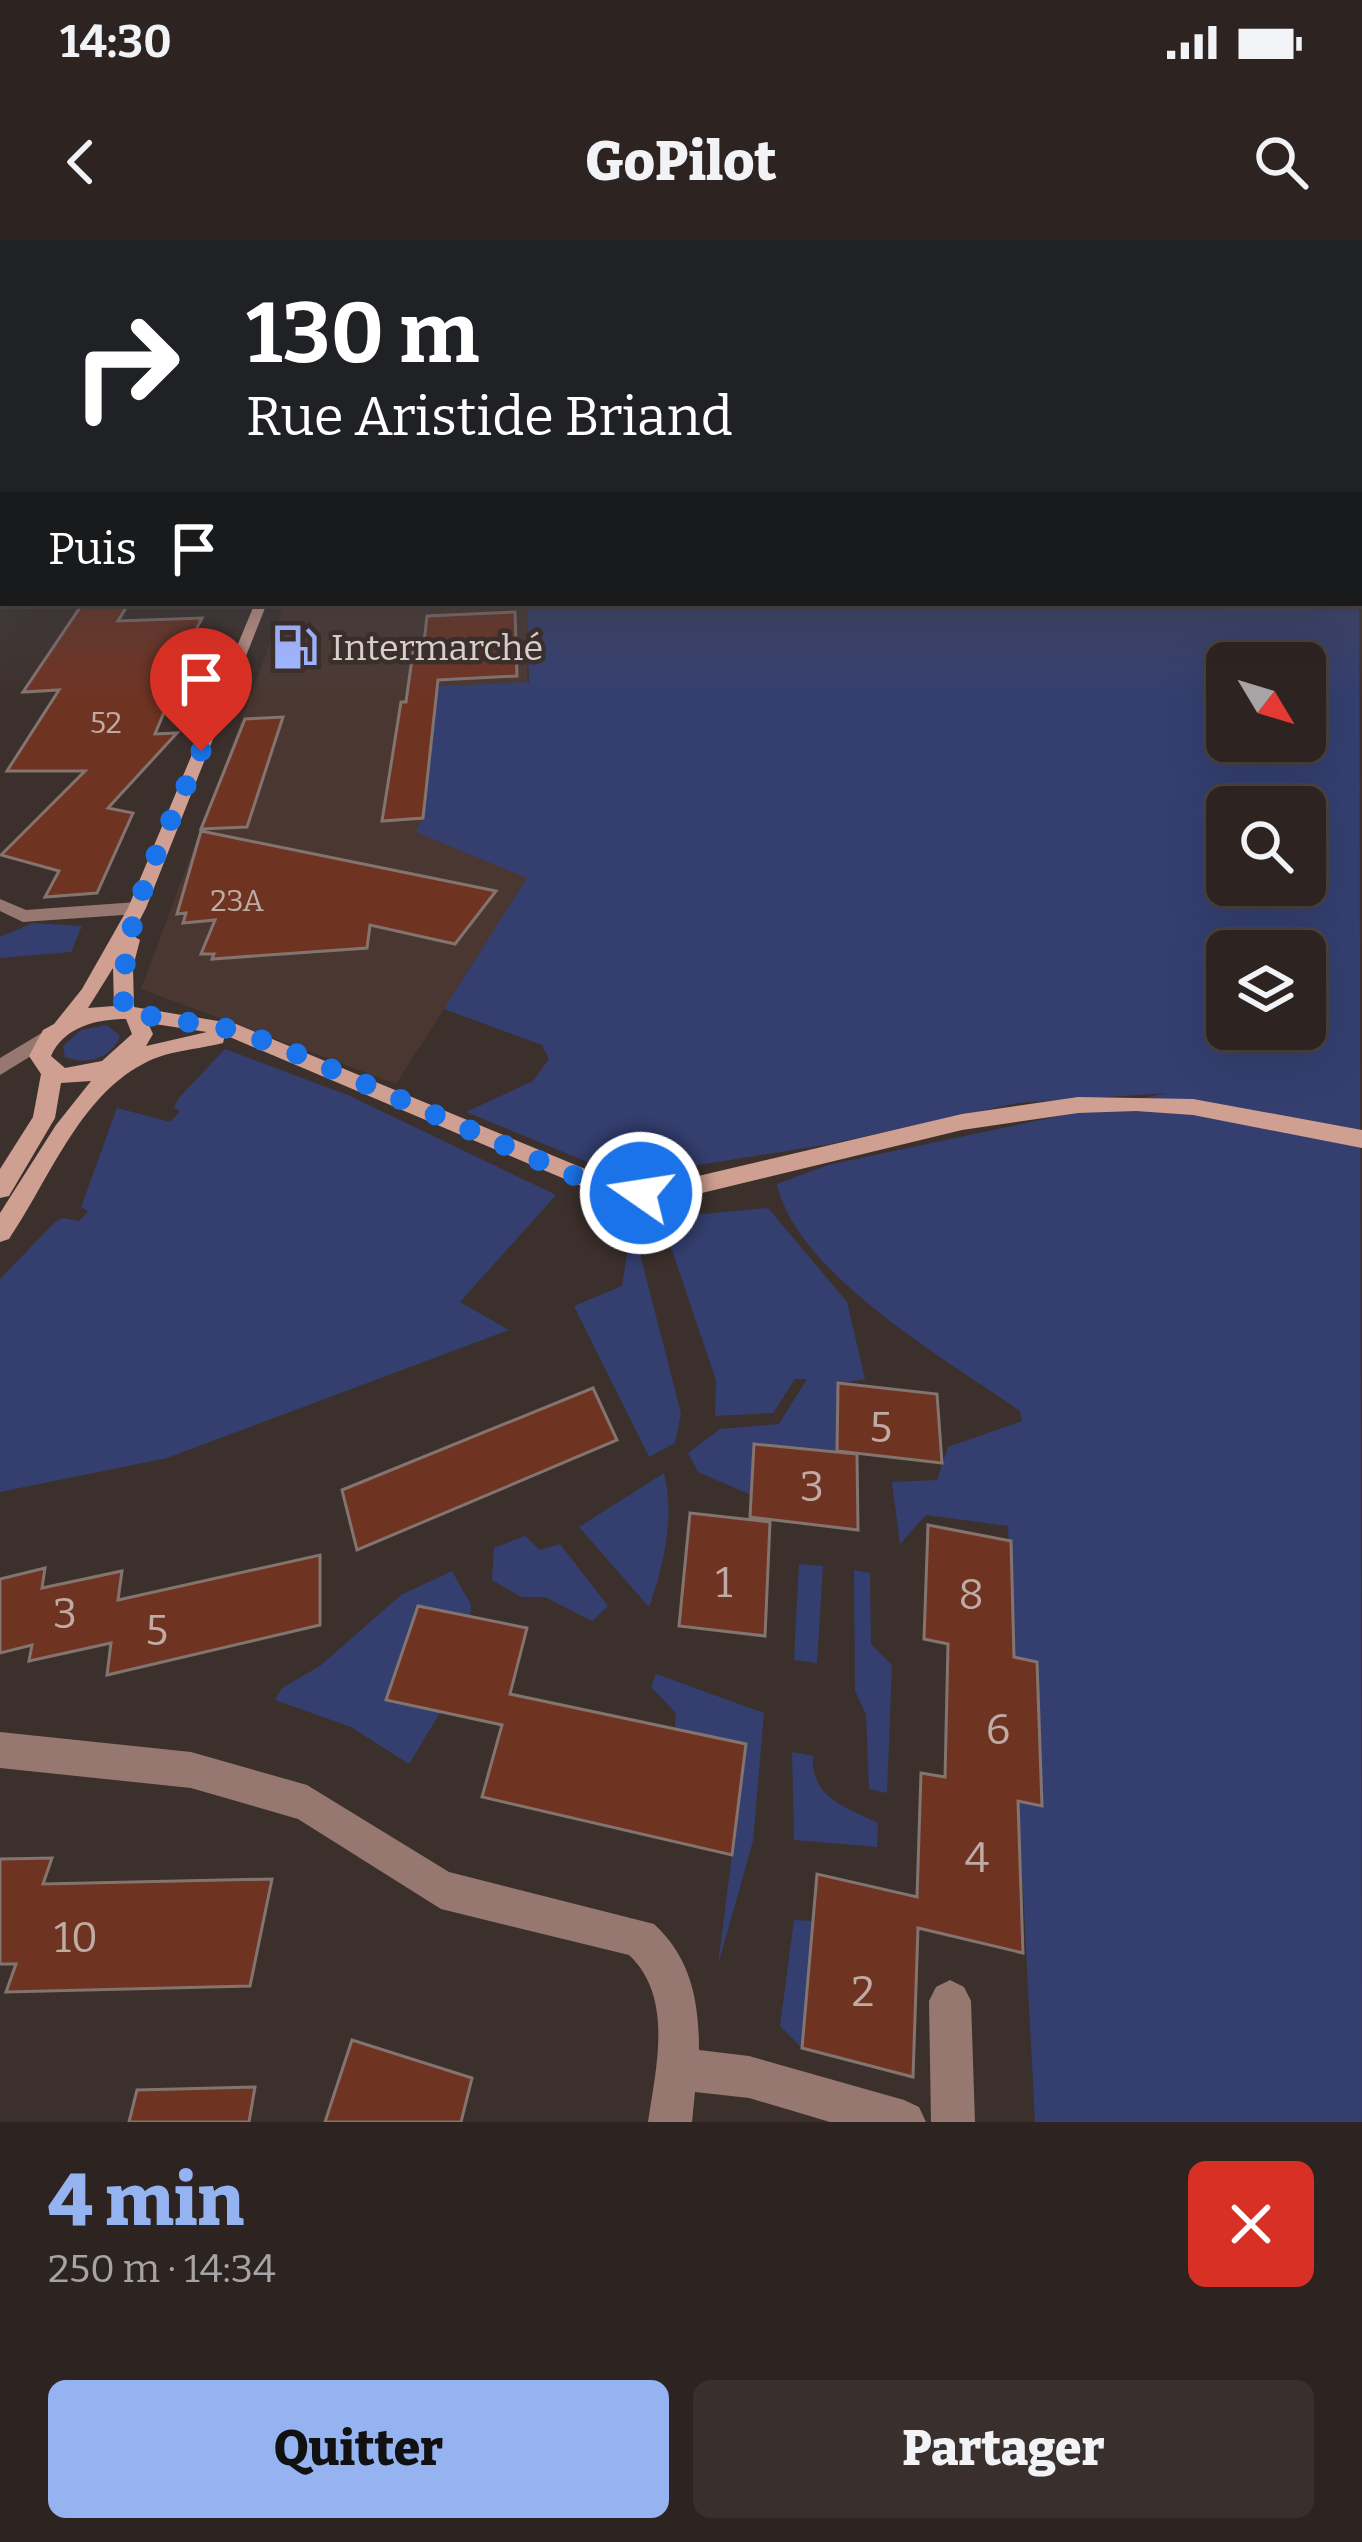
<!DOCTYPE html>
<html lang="fr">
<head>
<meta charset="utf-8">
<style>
	:root { --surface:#2d2421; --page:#39302e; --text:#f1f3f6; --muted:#a7a4a5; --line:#48413f; --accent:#95b2f1 }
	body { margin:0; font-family:Bitter,serif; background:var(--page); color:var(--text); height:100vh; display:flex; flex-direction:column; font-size:45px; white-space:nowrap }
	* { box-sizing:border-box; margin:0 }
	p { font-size:39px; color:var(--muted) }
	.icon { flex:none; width:66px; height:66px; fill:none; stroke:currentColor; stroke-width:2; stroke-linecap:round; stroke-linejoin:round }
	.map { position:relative; height:1882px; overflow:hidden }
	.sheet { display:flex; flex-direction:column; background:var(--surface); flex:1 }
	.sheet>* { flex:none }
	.banner { position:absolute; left:0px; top:0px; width:1362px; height:366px; box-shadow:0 12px 48px #0002,0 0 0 3px var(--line); background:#202124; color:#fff; overflow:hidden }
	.needle { width:78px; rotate:128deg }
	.buttons { position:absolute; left:1206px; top:402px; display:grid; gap:24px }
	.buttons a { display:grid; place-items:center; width:120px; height:120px; border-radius:18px; background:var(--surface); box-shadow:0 12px 48px #0002,0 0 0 3px var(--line); font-size:60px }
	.pin { position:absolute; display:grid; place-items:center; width:102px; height:102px; color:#fff; margin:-123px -51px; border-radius:50% 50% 50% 0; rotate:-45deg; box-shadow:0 0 12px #0007 }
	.pin .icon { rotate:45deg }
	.me { position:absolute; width:132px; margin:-66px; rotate:283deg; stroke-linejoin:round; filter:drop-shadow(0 0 9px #0008) }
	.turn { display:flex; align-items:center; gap:42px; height:252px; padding:0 48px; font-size:54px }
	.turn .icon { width:156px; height:156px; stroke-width:2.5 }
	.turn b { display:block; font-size:84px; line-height:102px }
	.then { display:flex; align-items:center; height:114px; padding:0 48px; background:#0003; gap:24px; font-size:45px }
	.round { display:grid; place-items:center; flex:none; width:126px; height:126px; border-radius:18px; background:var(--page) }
	.overview { display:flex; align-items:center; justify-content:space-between; height:204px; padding:0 48px }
	h1 { font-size:72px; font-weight:800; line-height:90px; color:var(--accent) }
	.action { display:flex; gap:24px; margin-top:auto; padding:24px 48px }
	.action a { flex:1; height:138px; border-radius:18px; background:var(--accent); color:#111; font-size:48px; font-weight:800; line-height:138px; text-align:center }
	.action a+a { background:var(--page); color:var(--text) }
	.status { display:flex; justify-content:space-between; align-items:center; height:84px; padding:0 60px; background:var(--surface); direction:ltr }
	.status svg { height:33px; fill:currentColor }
	header { display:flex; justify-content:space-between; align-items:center; height:156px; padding:0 48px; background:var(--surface); font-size:54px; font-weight:800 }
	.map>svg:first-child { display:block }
	.built { fill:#4a3731 }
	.green { fill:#343f70; fill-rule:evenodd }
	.building { fill:#6f3322; stroke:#837470; stroke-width:3 }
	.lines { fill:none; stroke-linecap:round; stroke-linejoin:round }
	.street { fill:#977870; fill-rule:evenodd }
	.secondary { fill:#cf9f91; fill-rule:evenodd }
	.route { stroke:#1a73e8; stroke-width:21; stroke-dasharray:0 37.8 }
	.labels { text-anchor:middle; stroke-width:9; stroke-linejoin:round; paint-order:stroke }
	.far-number-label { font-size:30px; fill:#c0aaa4 }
	.far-poi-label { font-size:36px; fill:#dbd2d0; stroke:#3c302c; text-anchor:start }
	.near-number-label { font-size:42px; fill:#c0aaa4 }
</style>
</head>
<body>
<div class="status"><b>14:30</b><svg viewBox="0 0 49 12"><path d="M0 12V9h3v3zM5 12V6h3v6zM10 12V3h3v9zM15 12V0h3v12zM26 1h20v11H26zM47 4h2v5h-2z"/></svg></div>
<header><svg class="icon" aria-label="back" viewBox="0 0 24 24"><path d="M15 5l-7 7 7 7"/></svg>GoPilot<svg class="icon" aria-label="search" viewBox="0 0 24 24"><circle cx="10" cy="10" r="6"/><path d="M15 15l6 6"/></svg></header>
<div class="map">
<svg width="1362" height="1882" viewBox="0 0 1362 1882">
	<rect width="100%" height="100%" fill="#3c302c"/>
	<path class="built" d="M 285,363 L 527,366 L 528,638 L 396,844 L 141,749 Z"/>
	<path class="green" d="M 1359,226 L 1362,1882 L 1035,1882 L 1018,1553 L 1042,1565 L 1037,1422 L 1014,1417 L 1008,1286 L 926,1275 L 900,1304 L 892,1242 L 937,1240 L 948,1207 L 1022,1181 L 1020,1171 C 946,1119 797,1034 777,944 L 828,925 L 1167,853 L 1017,863 L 830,904 L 624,937 L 466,872 L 533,841 L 549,819 L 542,805 L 444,769 L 527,638 L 416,592 L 423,578 L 436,461 L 425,447 L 529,442 L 527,367 L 496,363 L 1359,363 ZM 1227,423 L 1305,423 L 1305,501 L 1227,501 ZM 1227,567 L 1305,567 L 1305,645 L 1227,645 ZM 1227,711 L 1305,711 L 1305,789 L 1227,789 Z
		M 33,683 L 82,686 L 71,712 L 0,718 L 0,697 Z
		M 107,785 L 120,796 C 112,818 86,826 65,817 L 63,806 L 81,790 Z
		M 225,809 L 350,856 L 556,955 L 460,1062 L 509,1090 L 167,1218 L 0,1252 L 0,1039 L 55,982 L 63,978 L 79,981 L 88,971 L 81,967 L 117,868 L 170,882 L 180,871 L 174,868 L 178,859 Z
		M 768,968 L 847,1062 L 865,1139 L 838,1144 L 837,1212 L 755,1204 L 751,1255 L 698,1232 L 688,1213 L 720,1189 L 779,1184 L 807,1139 L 795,1139 L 773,1173 L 715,1176 L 716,1140 L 661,978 Z
		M 632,983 L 681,1173 L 675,1203 L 649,1217 L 574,1066 L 622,1046 Z
		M 664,1233 C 675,1277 664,1325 649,1367 L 579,1287 Z
		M 525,1296 L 540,1310 L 560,1304 L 608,1366 L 592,1381 L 545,1357 L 521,1357 L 492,1340 L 494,1308 Z
		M 799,1324 L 823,1326 L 817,1423 L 794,1420 Z
		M 854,1330 L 870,1333 L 871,1404 L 892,1425 L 887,1553 L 869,1549 L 866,1474 L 855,1451 Z
		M 452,1331 L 471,1365 L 470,1377 L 418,1367 L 386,1459 L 441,1471 L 409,1524 L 351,1487 L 275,1460 L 282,1448 L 320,1426 L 401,1355 Z
		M 656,1434 L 764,1473 L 753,1601 L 718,1725 L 746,1505 L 675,1489 L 676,1473 L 651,1447 Z
		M 792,1512 L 813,1516 C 810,1558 846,1567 878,1583 L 877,1607 L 794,1600 Z
		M 794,1680 L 813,1681 L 802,1808 L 780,1786 Z"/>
	<path class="building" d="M 83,363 L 129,363 L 118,381 L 202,378 L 171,439 L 178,439 L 155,494 L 177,493 L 108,568 L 133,573 L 97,653 L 45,657 L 59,631 L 1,615 L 85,531 L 7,531 L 59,450 L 23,452 Z
		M 515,372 L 517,436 L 438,440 L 423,578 L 382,581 L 401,462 L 406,462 L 414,404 L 424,403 L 427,376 Z
		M 283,477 L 247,587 L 201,589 L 245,479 Z
		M 201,591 L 373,626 L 496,651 L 455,704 L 370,685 L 367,708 L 212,719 L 214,714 L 201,714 L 215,680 L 183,683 L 186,673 L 177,674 Z
		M 838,1143 L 937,1154 L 942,1223 L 837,1211 Z
		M 593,1148 L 617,1200 L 357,1310 L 342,1250 Z
		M 754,1204 L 857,1214 L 858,1290 L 750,1277 Z
		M 690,1273 L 770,1282 L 765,1396 L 679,1386 Z
		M 928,1285 L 1011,1301 L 1014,1417 L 1037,1422 L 1042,1566 L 1018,1561 L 1023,1713 L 918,1688 L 913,1837 L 802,1808 L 817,1634 L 917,1657 L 921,1533 L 945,1537 L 948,1404 L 924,1399 Z
		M 320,1315 L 320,1385 L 107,1435 L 111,1403 L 29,1421 L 32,1405 L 0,1413 L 0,1339 L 45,1328 L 42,1348 L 122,1331 L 118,1360 Z
		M 418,1366 L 527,1388 L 510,1454 L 746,1504 L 732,1615 L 482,1557 L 502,1485 L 386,1460 Z
		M 52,1618 L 43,1644 L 272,1639 L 250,1746 L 6,1752 L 16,1724 L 0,1724 L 0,1619 Z
		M 352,1800 L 472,1838 L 461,1882 L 325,1882 Z
		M 255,1847 L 249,1882 L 129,1882 L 137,1850 Z"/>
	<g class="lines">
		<path class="street" d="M 3,268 L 3,278 L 0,279 L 0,269 Z
			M 0,659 L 26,670 L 137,662 L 146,668 L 137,674 L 23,682 L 0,671 Z
			M 50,788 L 57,790 L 60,795 L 57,800 L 0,835 L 0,818 Z
			M 0,1492 L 191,1512 L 307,1545 L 449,1632 L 654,1684 C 691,1718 699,1761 699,1810 L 749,1816 L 904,1860 L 919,1867 L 926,1882 L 830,1882 L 749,1858 L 695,1852 L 692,1882 L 648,1882 C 656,1828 674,1757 629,1715 L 441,1669 L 298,1579 L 191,1548 L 0,1528 Z
			M 950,1740 L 964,1747 L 971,1761 L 975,1882 L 931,1882 L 929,1761 L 936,1747 Z"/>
		<path class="secondary" d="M 255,363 L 267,363 L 146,668 L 132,695 L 140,700 L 133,727 L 134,767 L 236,784 L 607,938 L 677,941 L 962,874 L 1078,857 L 1193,859 L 1362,890 L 1362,908 L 1193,875 L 1136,871 L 1078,873 L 962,890 L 677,959 L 605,956 L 225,795 L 223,803 C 196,810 168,810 143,824 C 79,857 48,942 9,999 L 0,1002 L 0,973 L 56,885 L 91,841 L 61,843 L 55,878 L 9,956 L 0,958 L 0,929 L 33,877 L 41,834 L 29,816 L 43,790 L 54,784 L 82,749 L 128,668 ZM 113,728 L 114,766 L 88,768 ZM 126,779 L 132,794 L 102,821 L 65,828 L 51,816 C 64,787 96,779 126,779 ZM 148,783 L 207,792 L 146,806 L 153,794 Z"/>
	</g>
	<linearGradient id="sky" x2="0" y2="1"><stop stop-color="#211a18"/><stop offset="0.43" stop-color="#504e56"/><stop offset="1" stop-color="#504e56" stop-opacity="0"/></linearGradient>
	<rect width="1362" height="461" fill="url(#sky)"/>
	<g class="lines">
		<path class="route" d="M 201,511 C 167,593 117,682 124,772 L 230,789 L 279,806 L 572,935 L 641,953"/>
	</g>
	<defs>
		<g id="fuel-bare" transform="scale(3.6)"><path d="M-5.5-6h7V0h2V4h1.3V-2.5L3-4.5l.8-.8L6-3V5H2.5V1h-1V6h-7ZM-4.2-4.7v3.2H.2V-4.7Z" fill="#a0b3fd" stroke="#3c302c" stroke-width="2.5" paint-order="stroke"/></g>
	</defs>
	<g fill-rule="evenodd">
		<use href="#fuel-bare" x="295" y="407"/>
	</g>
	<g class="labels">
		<g class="far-number-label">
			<text x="106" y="493">52</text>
			<text x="237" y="671">23A</text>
		</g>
		<g class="far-poi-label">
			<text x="331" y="420">Intermarché</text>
		</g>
		<g class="near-number-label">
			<text x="881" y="1202">5</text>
			<text x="812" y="1261">3</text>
			<text x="724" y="1357">1</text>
			<text x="971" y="1369">8</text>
			<text x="65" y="1388">3</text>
			<text x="157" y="1405">5</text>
			<text x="998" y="1504">6</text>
			<text x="977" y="1632">4</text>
			<text x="76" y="1712">10</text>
			<text x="863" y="1766">2</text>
		</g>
	</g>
</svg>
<div class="buttons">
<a><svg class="needle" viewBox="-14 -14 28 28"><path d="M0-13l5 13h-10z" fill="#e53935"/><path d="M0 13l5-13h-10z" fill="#a7a4a5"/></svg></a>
<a><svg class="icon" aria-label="search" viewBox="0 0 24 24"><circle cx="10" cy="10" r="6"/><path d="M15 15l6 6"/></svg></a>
<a><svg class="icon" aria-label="layers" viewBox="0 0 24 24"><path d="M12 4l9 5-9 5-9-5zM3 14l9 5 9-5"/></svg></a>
</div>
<div class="pin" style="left:201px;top:511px;background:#d93025"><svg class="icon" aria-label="arrive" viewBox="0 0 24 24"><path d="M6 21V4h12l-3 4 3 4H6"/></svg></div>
<svg class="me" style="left:641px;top:953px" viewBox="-20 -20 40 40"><circle r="17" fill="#1a73e8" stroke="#fff" stroke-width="3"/><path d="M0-11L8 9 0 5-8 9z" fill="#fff"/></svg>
<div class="banner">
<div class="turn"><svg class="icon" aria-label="right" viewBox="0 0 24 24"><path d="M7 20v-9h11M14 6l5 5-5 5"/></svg><div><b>130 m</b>Rue Aristide Briand</div></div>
<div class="then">Puis<svg class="icon" aria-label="arrive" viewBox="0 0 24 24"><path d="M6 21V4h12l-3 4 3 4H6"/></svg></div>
</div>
</div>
<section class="sheet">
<div class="overview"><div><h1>4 min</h1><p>250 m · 14:34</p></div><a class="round" style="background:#d93025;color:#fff"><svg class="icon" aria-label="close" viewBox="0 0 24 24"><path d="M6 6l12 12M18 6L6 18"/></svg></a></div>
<div class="action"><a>Quitter</a><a>Partager</a></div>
</section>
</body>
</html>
